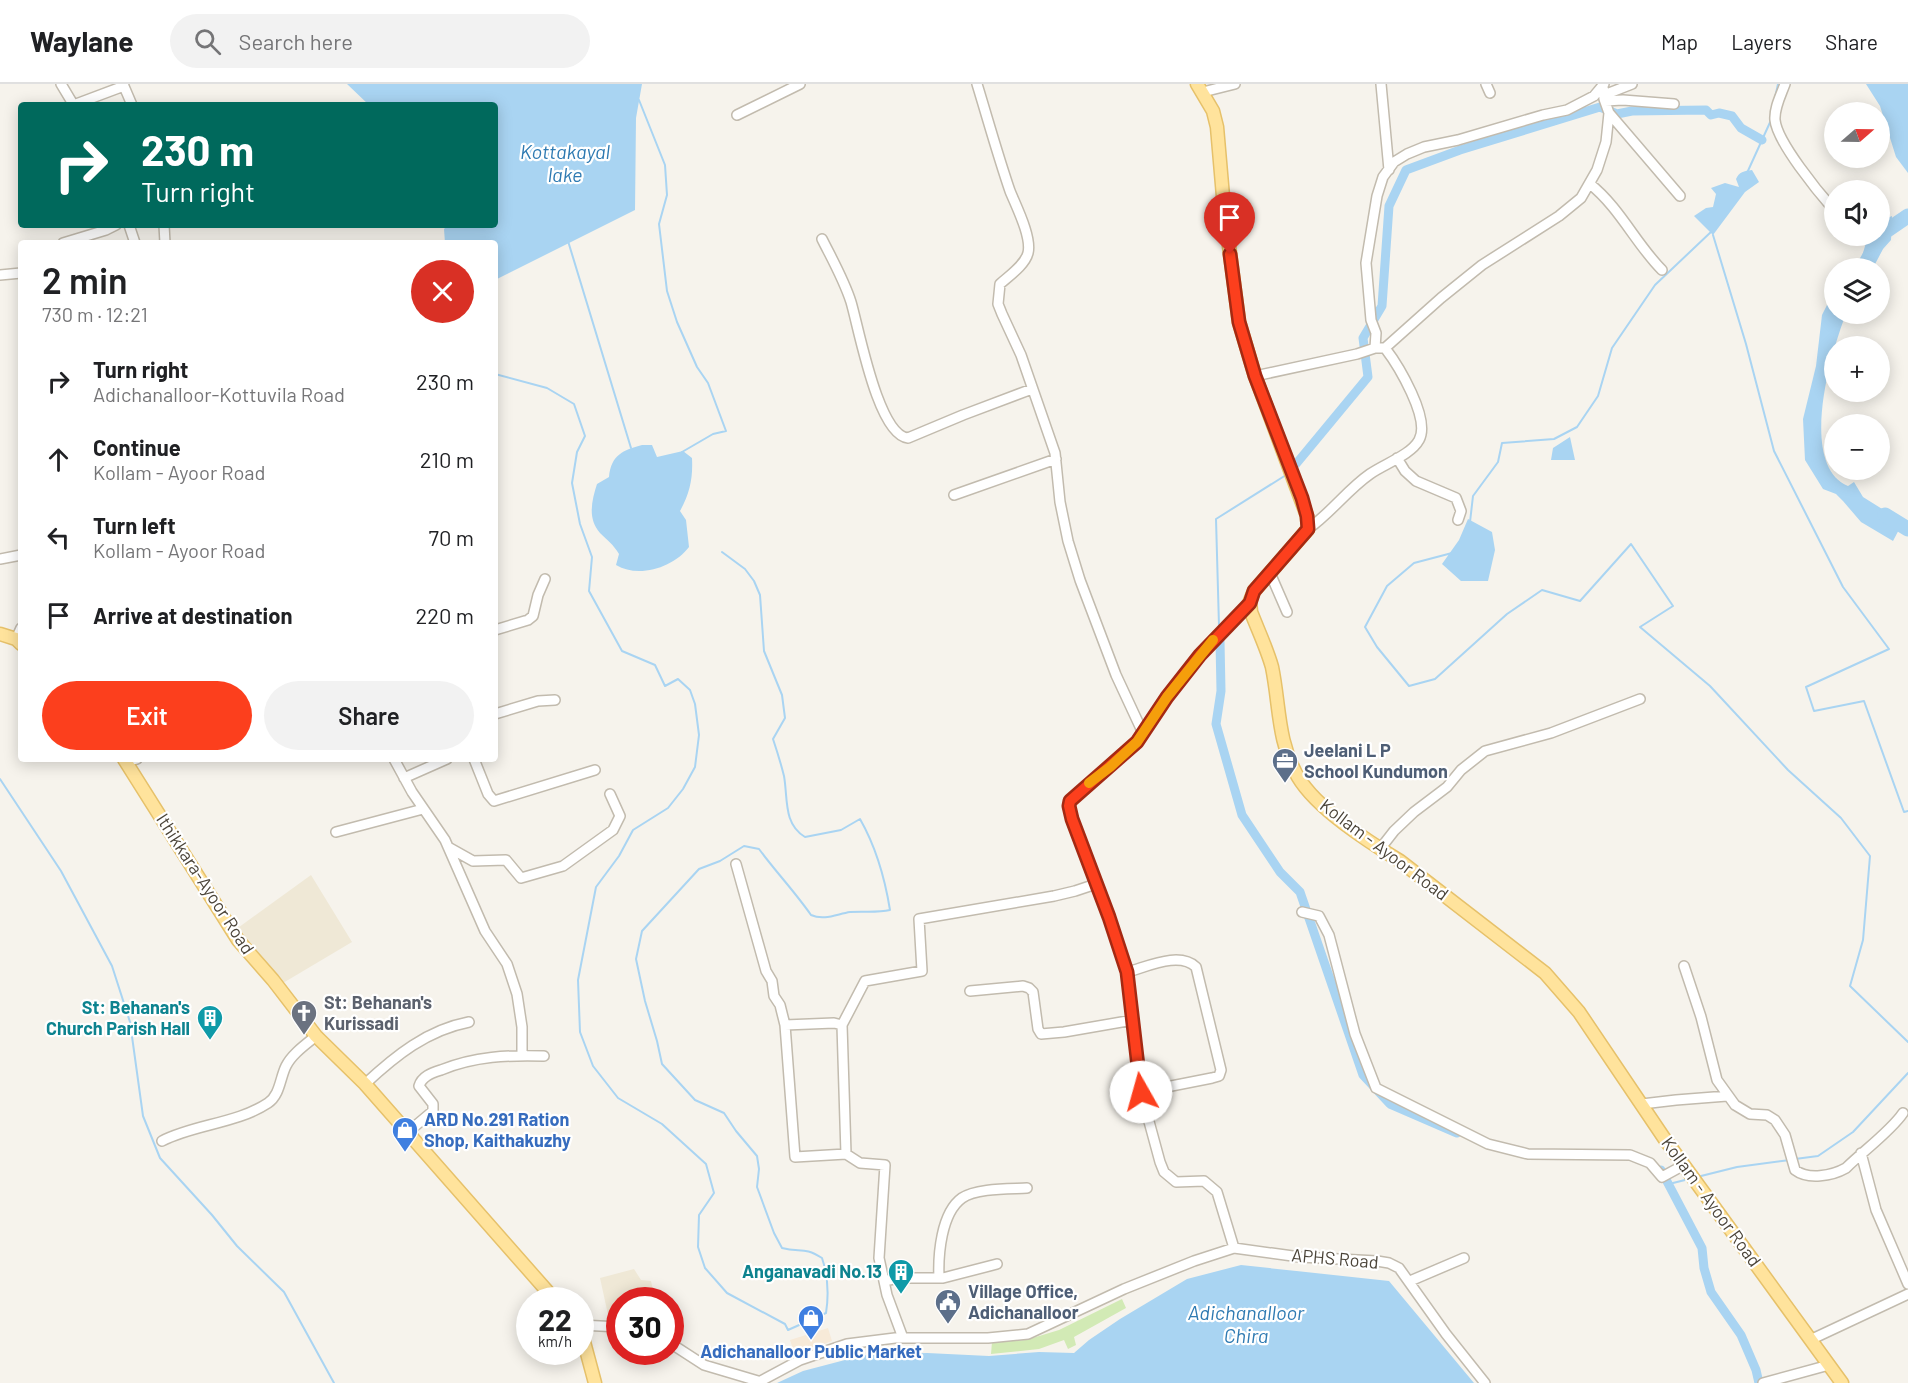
<!DOCTYPE html>
<html lang="en">
<head>
<meta charset="utf-8">
<style>
	:root { --surface:#fff; --page:#f2f2f2; --text:#202124; --muted:#757577; --line:#e0e0e0; --accent:#fc3f1d }
	body { margin:0; font-family:Barlow,sans-serif; background:var(--page); color:var(--text); height:100vh; display:flex; flex-direction:column; font-size:22px; white-space:nowrap }
	* { box-sizing:border-box; margin:0 }
	p { font-size:20px; color:var(--muted) }
	.icon { flex:none; width:33px; height:33px; fill:none; stroke:currentColor; stroke-width:2; stroke-linecap:round; stroke-linejoin:round }
	.map { position:relative; flex:1; overflow:hidden }
	.sheet { position:absolute; left:18px; top:156px; width:480px; height:522px; display:flex; flex-direction:column; background:var(--surface); border-radius:6px; box-shadow:0 3px 15px #0003 }
	.sheet>* { flex:none }
	.hud { position:absolute; left:18px; top:18px; width:480px; height:126px; border-radius:6px; box-shadow:0 3px 15px #0003; background:#00695c; color:#fff; overflow:hidden }
	.needle { width:39px; rotate:70deg }
	.controls { position:absolute; left:1824px; top:18px; display:grid; gap:12px }
	.controls a { display:grid; place-items:center; width:66px; height:66px; border-radius:50%; background:var(--surface); box-shadow:0 3px 15px #0003; font-size:30px }
	.speed { position:absolute; left:516px; top:1203px; display:flex; gap:12px; font-size:30px; font-weight:700; text-align:center }
	.speed>* { display:grid; place-content:center; width:78px; height:78px; border-radius:50%; background:var(--surface); box-shadow:0 3px 15px #0003; line-height:1 }
	.speed small { font-size:15px; font-weight:400 }
	.speed .limit { border:9px solid #d22; background:#fff; color:#111 }
	.pin { position:absolute; display:grid; place-items:center; width:51px; height:51px; color:#fff; margin:-62px -26px; border-radius:50% 50% 50% 0; rotate:-45deg; box-shadow:0 0 6px #0007 }
	.pin .icon { rotate:45deg }
	.me { position:absolute; width:66px; margin:-33px; rotate:353deg; stroke-linejoin:round; filter:drop-shadow(0 0 4px #0008) }
	.turn { display:flex; align-items:center; gap:21px; height:126px; padding:0 24px; font-size:27px }
	.turn .icon { width:78px; height:78px; stroke-width:2.5 }
	.turn b { display:block; font-size:42px; line-height:51px }
	.round { display:grid; place-items:center; flex:none; width:63px; height:63px; border-radius:32px; background:var(--page) }
	.headline { display:flex; align-items:center; justify-content:space-between; height:102px; padding:0 24px }
	h1 { font-size:36px; font-weight:600; line-height:45px }
	.action { display:flex; gap:12px; margin-top:auto; padding:12px 24px }
	.action a { flex:1; height:69px; border-radius:36px; background:var(--accent); color:#fff; font-size:24px; font-weight:600; line-height:69px; text-align:center }
	.action a+a { background:var(--page); color:var(--text) }
	ul { padding:0; list-style:none }
	li { display:flex; align-items:center; gap:18px; height:78px; padding:0 24px }
	li div { flex:1 }
	li b { display:block; font-size:22px }
	li em { font-style:normal }
	header { display:flex; align-items:center; gap:36px; box-sizing:border-box; height:84px; padding:0 30px; background:var(--surface); border-bottom:2px solid var(--line) }
	header strong { font-size:28px }
	nav { display:flex; gap:33px; margin-inline-start:auto; font-size:21px }
	.search { width:420px; height:54px; background:var(--page); display:flex; align-items:center; gap:15px; box-sizing:border-box; padding:0 21px; border-radius:33px; color:var(--muted); font-size:22px }
	.map>svg:first-child { display:block }
	.commercial { fill:#f7ead8 }
	.education { fill:#efe8d6 }
	.green { fill:#d2eab5 }
	.water { fill:#a9d4f2 }
	.lines { fill:none; stroke-linecap:round; stroke-linejoin:round }
	.stream { stroke:#a9d4f2; stroke-width:2 }
	.canal { stroke:#a9d4f2; stroke-width:9 }
	.river { stroke:#a9d4f2; stroke-width:15 }
	.minor-casing { stroke:#c2bbae; stroke-width:12 }
	.major-casing { stroke:#e6c16a; stroke-width:15 }
	.minor { stroke:#fff; stroke-width:9 }
	.major { stroke:#ffe39c; stroke-width:12 }
	.route-casing { stroke:#a42913; stroke-width:15 }
	.route { stroke:#fc3f1d; stroke-width:10 }
	.slow { stroke:#f59e0b; stroke-width:10 }
	.labels { text-anchor:middle; stroke-width:4.5; stroke-linejoin:round; paint-order:stroke }
	.service-label { font-size:18px; font-weight:bold; fill:#4e5e75; stroke:#fff; text-anchor:start }
	.street-label { font-size:18px; fill:#4b4439; stroke:#fff }
	.worship-label { font-size:18px; font-weight:bold; fill:#5b616d; stroke:#fff; text-anchor:start }
	.culture-label { font-size:18px; font-weight:bold; fill:#0d838f; stroke:#fff; text-anchor:end }
	.shop-label { font-size:18px; font-weight:bold; fill:#366cbe; stroke:#fff; text-anchor:start }
	.water-label { font-size:20px; font-style:italic; fill:#2e7ab2; stroke:#fff }
</style>
</head>
<body>
<header>
<strong>Waylane</strong>
<div class="search"><svg class="icon" aria-label="search" viewBox="0 0 24 24"><circle cx="10" cy="10" r="6"/><path d="M15 15l6 6"/></svg>Search here</div>
<nav><a>Map</a><a>Layers</a><a>Share</a></nav>
</header>
<div class="map">
<svg width="1908" height="1299" viewBox="0 0 1908 1299">
	<rect width="100%" height="100%" fill="#f6f3ec"/>
	<path class="commercial" d="M 828,1244 L 832,1257 L 795,1271 L 790,1256 Z"/>
	<path class="education" d="M 311,791 L 352,858 L 283,899 L 235,846 Z
		M 634,1185 L 641,1196 L 651,1197 L 655,1216 L 620,1216 L 619,1241 L 610,1240 L 600,1194 Z"/>
	<path class="green" d="M 1122,1215 L 1126,1224 L 1074,1253 L 1076,1261 L 1068,1265 L 1064,1256 L 1039,1265 L 991,1270 L 992,1258 L 1026,1256 L 1059,1246 Z"/>
	<path class="water" d="M 347,0 L 642,0 L 636,34 L 635,126 L 495,196 L 495,159 L 445,159 L 444,145 L 448,141 L 495,141 L 495,21 L 369,21 Z
		M 1866,0 L 1908,0 L 1908,89 L 1896,73 L 1880,22 Z
		M 1752,86 L 1759,98 L 1745,108 L 1713,151 L 1694,132 L 1706,124 L 1713,123 L 1716,110 L 1711,104 L 1725,99 L 1739,103 L 1736,95 C 1739,88 1744,87 1752,86 Z
		M 1892,132 L 1891,156 L 1883,165 L 1873,184 L 1854,184 L 1860,179 L 1868,152 L 1880,152 L 1880,137 Z
		M 1834,207 L 1834,230 L 1846,230 C 1832,265 1797,380 1848,402 L 1854,398 L 1863,413 L 1903,438 L 1893,457 L 1861,438 L 1843,417 L 1836,410 L 1823,405 L 1805,376 L 1803,335 L 1816,282 L 1822,231 Z
		M 1570,353 L 1575,376 L 1551,376 L 1553,364 Z
		M 642,361 L 652,361 L 657,373 L 683,367 L 692,374 C 693,394 690,409 680,427 L 686,436 L 689,463 C 674,483 639,495 616,481 L 619,470 C 613,460 608,457 600,449 C 587,434 592,416 597,400 L 609,393 C 611,371 623,366 642,361 Z
		M 1468,435 L 1492,448 L 1495,466 L 1488,497 L 1461,497 L 1442,480 L 1459,456 Z
		M 1241,1181 L 1389,1197 L 1474,1299 L 777,1299 L 803,1287 L 864,1271 L 927,1269 L 989,1272 L 1039,1268 L 1074,1269 L 1089,1256 L 1120,1235 L 1187,1195 Z"/>
	<g class="lines">
		<path class="stream" d="M 1775,14 L 1778,0
			M 639,16 L 665,81 L 667,111 L 659,140 L 667,207 L 677,238 L 697,283 L 708,299 L 726,347 L 713,350 L 682,368
			M 1747,89 L 1772,34
			M 1713,151 L 1746,260 L 1774,367 L 1843,503 L 1889,565 L 1806,603 L 1814,627 L 1864,617 L 1904,728 L 1908,727
			M 568,157 L 631,364
			M 495,290 L 547,304 L 574,320 L 585,352 L 577,368 L 572,399 L 580,440 L 592,473 L 589,507 L 622,567 L 655,581 L 665,602 L 678,595 L 690,606 L 695,620 L 699,651 L 695,683 L 683,705 L 668,724 L 633,746 L 619,772 L 596,803 L 578,896 L 580,948 L 593,982 L 618,1014 L 662,1040 L 706,1080 L 714,1109 L 699,1131 L 698,1163 L 705,1184 L 727,1209 L 785,1240 L 788,1246 L 826,1229 C 829,1210 828,1192 822,1174 C 804,1162 800,1169 782,1164 L 774,1149 L 757,1103 L 759,1085 L 757,1072 L 736,1047 L 724,1029 L 695,1016 L 662,980 L 657,957 L 645,917 L 636,875 L 642,847 L 699,785 L 720,777 L 744,762 L 759,765 C 776,788 795,808 811,831 C 824,837 837,830 850,828 C 864,827 877,829 890,826 C 885,795 876,763 860,735 L 841,746 L 805,753 C 783,740 788,714 784,692 C 781,680 777,667 773,655 L 785,634 L 782,611 L 764,567 L 760,511 L 754,497 L 745,485 L 722,468
			M 1470,438 L 1473,412 L 1498,378 L 1502,359 L 1554,355 L 1577,343 L 1598,312 L 1612,264 L 1655,201 L 1712,147
			M 1452,469 L 1414,479 L 1387,502 L 1365,543 L 1377,563 L 1409,602 L 1435,595 L 1507,530 L 1542,506 L 1580,517 L 1631,460 L 1673,522 L 1640,543 L 1710,602 L 1788,686 L 1841,734 L 1870,772 L 1863,856 L 1850,902 L 1908,958
			M 1219,542 L 1216,435 L 1286,391
			M 0,695 L 61,787 L 112,882 L 130,938 L 143,1032 L 160,1074 L 212,1131 L 237,1162 L 284,1208 L 334,1299
			M 1795,1075 L 1818,1072 L 1853,1048 L 1908,989
			M 1701,1092 L 1737,1083 L 1790,1076
			M 1669,1100 L 1685,1096"/>
		<path class="canal" d="M 1296,380 L 1368,293 L 1363,254 L 1382,222 L 1389,122 L 1406,86 L 1460,66 L 1600,23 L 1617,30 L 1632,27 L 1706,26 L 1711,31 L 1719,29 L 1732,32 L 1741,44 L 1762,56
			M 1220,557 L 1221,607 L 1216,640 L 1242,731 L 1280,788 L 1300,808 L 1363,991 L 1390,1020 L 1457,1049
			M 1661,1086 L 1702,1164 L 1704,1184 L 1711,1208 L 1741,1251 L 1756,1286 L 1759,1299"/>
		<path class="river" d="M 1863,184 L 1883,149 L 1908,132
			M 1885,431 L 1908,445"/>
		<g class="minor-casing">
			<path id="minor" d="M 61,0 L 73,20 L 76,20 L 124,2
				M 123,0 L 132,21
				M 977,0 C 988,36 998,72 1010,107 C 1016,122 1032,153 1028,169 C 1025,181 1009,192 1000,200 L 998,220 L 1002,230 L 1021,271 L 1055,369 L 1060,418 L 1068,457 L 1080,496 L 1116,591 L 1143,649
				M 1381,0 L 1389,86
				M 1486,0 L 1490,9
				M 1785,0 C 1781,11 1774,24 1775,36 C 1777,58 1819,109 1834,126
				M 1203,8 L 1235,0
				M 1604,11 L 1632,0
				M 1605,17 L 1623,16 L 1674,20
				M 1609,29 L 1680,112
				M 737,31 L 800,0
				M 1590,100 C 1620,124 1636,160 1662,186
				M 129,141 L 135,159
				M 164,141 L 165,159
				M 822,155 C 832,175 844,196 851,218 C 859,245 878,351 908,354 L 963,331 L 1032,305
				M 63,159 L 106,146 L 116,141
				M 0,191 L 21,189
				M 1375,264 L 1376,249 L 1371,236 L 1366,179 L 1377,112 L 1383,93 L 1394,78 L 1407,70 L 1424,63 L 1458,56 L 1543,31 L 1567,26 L 1594,12 L 1604,0
				M 1385,264 L 1441,214 L 1482,181 L 1559,132 L 1581,114 L 1597,86 L 1606,58 L 1609,29 L 1604,15 L 1603,2
				M 1255,292 L 1357,270 L 1375,264 L 1385,264 C 1398,281 1431,335 1419,356 C 1411,371 1384,380 1370,390 C 1347,406 1331,429 1308,445
				M 1397,374 L 1405,387 L 1416,397 L 1456,414 L 1461,427 L 1458,436
				M 954,411 L 1056,375
				M 0,475 L 21,471
				M 1270,489 L 1287,528
				M 495,546 L 528,536 L 533,532 L 538,511 L 545,495
				M 16,555 L 21,544
				M 495,630 L 538,617 L 555,616
				M 394,675 L 412,708 L 445,756 L 485,847 L 507,880 L 517,910 L 522,943 L 522,972
				M 474,675 L 488,710 L 494,717 L 595,686
				M 126,678 L 137,675
				M 404,694 L 447,675
				M 336,748 L 423,725
				M 448,763 L 473,777 L 506,776 L 521,794 L 563,782 L 613,746 L 620,732 L 610,710
				M 1380,765 L 1394,747 L 1414,728 L 1447,703 L 1461,686 L 1485,667 L 1551,649 L 1640,615
				M 736,780 L 766,887 L 772,897 L 774,912 L 780,921 L 785,941 L 834,939 L 842,941 L 846,1070 L 860,1079 L 885,1081 L 879,1174 L 887,1211 L 903,1254
				M 1302,828 L 1319,832 L 1329,851 L 1355,950 L 1376,1004 L 1488,1060 L 1528,1070 L 1630,1071 L 1650,1079 L 1662,1093 L 1684,1081
				M 1684,882 L 1701,933 L 1717,996 L 1735,1021 L 1750,1030 L 1767,1031 L 1775,1036 L 1785,1051 L 1795,1086 C 1808,1096 1832,1092 1846,1084 C 1862,1068 1891,1047 1903,1029
				M 1127,888 C 1147,883 1179,867 1196,883 L 1221,986 L 1219,992 L 1212,994 L 1141,1008
				M 970,907 L 1023,902 L 1029,904 L 1033,908 L 1038,945 L 1041,950 L 1064,948 L 1133,936
				M 785,941 L 795,1073 L 846,1070
				M 842,941 L 865,897 L 922,887 L 919,835 L 1054,812 L 1075,807 L 1096,800
				M 365,1000 C 395,972 427,946 469,938
				M 1642,1020 L 1676,1016 L 1727,1012
				M 408,1048 L 433,1027 L 433,1020 L 419,1002 C 422,992 432,989 441,986 C 475,972 508,971 544,972
				M 162,1057 C 195,1040 236,1040 268,1019 C 280,1011 280,994 286,982 C 292,970 305,961 316,952
				M 1861,1069 L 1876,1126 L 1908,1200
				M 1234,1164 L 1300,1173 L 1377,1177 L 1389,1179 L 1399,1184 L 1446,1250 L 1485,1299
				M 939,1194 C 938,1171 941,1129 962,1114 C 976,1104 1010,1105 1027,1104
				M 884,1197 L 899,1194 L 943,1194 L 997,1180
				M 1410,1197 L 1464,1174
				M 580,1241 L 620,1243
				M 1810,1256 L 1908,1210
				M 670,1259 L 704,1281 L 758,1297
				M 757,1299 L 800,1276 L 847,1260 L 895,1254 L 988,1254 L 1028,1250 L 1124,1205 L 1194,1177 L 1234,1164 L 1217,1108 L 1204,1097 L 1176,1098 L 1164,1088 L 1160,1078 L 1141,1008 L 1127,888 L 1109,833 L 1072,735 L 1069,722 L 1075,712 L 1137,658 L 1167,613 L 1200,571 L 1250,519
				M 1763,1299 L 1829,1281"/>
		</g>
		<g class="major-casing">
			<path id="major" d="M 1197,0 L 1213,27 L 1217,43 L 1224,124 L 1239,238 L 1255,292 L 1307,432 L 1308,445 L 1254,507 L 1250,517 L 1251,528 C 1258,546 1267,565 1272,583 C 1280,622 1277,657 1298,693 C 1317,725 1369,758 1400,777 L 1545,889 L 1579,928 L 1664,1054 L 1842,1299
				M 0,550 L 16,555 L 21,560
				M 124,675 L 238,856 L 273,896 L 316,952 L 365,1000 L 555,1216
				M 580,1253 L 584,1258 L 595,1299"/>
		</g>
		<use href="#minor" class="minor"/>
		<use href="#major" class="major"/>
	</g>
	<g class="lines">
		<g class="route-casing">
			<path id="route" d="M 1141,1008 L 1127,888 L 1109,833 L 1072,735 L 1069,722 L 1070,717 L 1137,658 L 1167,613 L 1200,571 L 1250,519 L 1254,507 L 1308,445 L 1307,432 L 1302,414 L 1255,292 L 1239,238 L 1230,170"/>
		</g>
		<use href="#route" class="route"/>
		<path class="slow" d="M 1089,699 L 1110,683 L 1137,658 L 1167,613 L 1213,556"/>
	</g>
	<defs>
		<g id="office-pin" transform="scale(1.35)"><path d="M0 17L-7.5 6A9.5 9.5 0 1 1 7.5 6Z" fill="#5c6f8a" stroke="#fff"/><path d="M-6-3h4V-5.5h4V-3h4V5H-6ZM-1-4.5V-3h2v-1.5ZM-6 0V1H6V0Z" fill="#fff"/></g>
		<g id="church-pin" transform="scale(1.35)"><path d="M0 17L-7.5 6A9.5 9.5 0 1 1 7.5 6Z" fill="#6b7280" stroke="#fff"/><path d="M-1.2-6h2.4v3.5h3.3v2.4h-3.3V6h-2.4V-.1h-3.3v-2.4h3.3Z" fill="#fff"/></g>
		<g id="building-pin" transform="scale(1.35)"><path d="M0 17L-7.5 6A9.5 9.5 0 1 1 7.5 6Z" fill="#0f9aa8" stroke="#fff"/><path d="M-4-6H4V6H1V3H-1V6H-4ZM-2.5-4.3h1.7v1.8h-1.7ZM.8-4.3h1.7v1.8H.8ZM-2.5-1h1.7V.8h-1.7ZM.8-1h1.7V.8H.8Z" fill="#fff"/></g>
		<g id="shop-pin" transform="scale(1.35)"><path d="M0 17L-7.5 6A9.5 9.5 0 1 1 7.5 6Z" fill="#3f7fe0" stroke="#fff"/><path d="M-5-2.5h2.3a2.7 3.5 0 0 1 5.4 0H5L5.5 6h-11ZM-1.5-2.5h3a1.5 2.3 0 0 0-3 0Z" fill="#fff"/></g>
		<g id="civic-pin" transform="scale(1.35)"><path d="M0 17L-7.5 6A9.5 9.5 0 1 1 7.5 6Z" fill="#5c6f8a" stroke="#fff"/><path d="M-.6-6.5H3V-4.5H.6V-3L4-1V1h2V6H-6V1h2V-1L-.6-3ZM-1.2 2.5V6h2.4V2.5Z" fill="#fff"/></g>
	</defs>
	<g fill-rule="evenodd">
		<use href="#office-pin" x="1285" y="677"/>
		<use href="#church-pin" x="304" y="929"/>
		<use href="#building-pin" x="210" y="934"/>
		<use href="#shop-pin" x="405" y="1046"/>
		<use href="#building-pin" x="901" y="1188"/>
		<use href="#civic-pin" x="948" y="1218"/>
		<use href="#shop-pin" x="811" y="1234"/>
	</g>
	<g class="labels">
		<g class="service-label">
			<text x="1304" y="673">Jeelani L P<tspan x="1304" dy="21">School Kundumon</tspan></text>
			<text x="968" y="1214">Village Office,<tspan x="968" dy="21">Adichanalloor</tspan></text>
		</g>
		<g class="street-label">
			<text transform="translate(1384 766) rotate(37)" y="6">Kollam - Ayoor Road</text>
			<text transform="translate(205 800) rotate(57)" y="6">Ithikkara-Ayoor Road</text>
			<text transform="translate(1711 1118) rotate(54)" y="6">Kollam - Ayoor Road</text>
			<text transform="translate(1335 1175) rotate(5)" y="6">APHS Road</text>
		</g>
		<g class="worship-label">
			<text x="324" y="925">St: Behanan's<tspan x="324" dy="21">Kurissadi</tspan></text>
		</g>
		<g class="culture-label">
			<text x="190" y="930">St: Behanan's<tspan x="190" dy="21">Church Parish Hall</tspan></text>
			<text x="882" y="1194">Anganavadi No.13</text>
		</g>
		<g class="shop-label">
			<text x="424" y="1042">ARD No.291 Ration<tspan x="424" dy="21">Shop, Kaithakuzhy</tspan></text>
			<text x="811" y="1274" text-anchor="middle">Adichanalloor Public Market</text>
		</g>
		<g class="water-label">
			<text x="565" y="75">Kottakayal<tspan x="565" dy="23">lake</tspan></text>
			<text x="1246" y="1236">Adichanalloor<tspan x="1246" dy="23">Chira</tspan></text>
		</g>
	</g>
</svg>
<div class="controls">
<a><svg class="needle" viewBox="-14 -14 28 28"><path d="M0-13l5 13h-10z" fill="#e53935"/><path d="M0 13l5-13h-10z" fill="#757577"/></svg></a>
<a><svg class="icon" aria-label="sound" viewBox="0 0 24 24"><path d="M4 9h4l5-4v14l-5-4H4zM17 9q2 3 0 6"/></svg></a>
<a><svg class="icon" aria-label="layers" viewBox="0 0 24 24"><path d="M12 4l9 5-9 5-9-5zM3 14l9 5 9-5"/></svg></a>
<a>+</a>
<a>−</a>
</div>
<div class="speed"><div>22<small>km/h</small></div><div class="limit">30</div></div>
<div class="pin" style="left:1230px;top:170px;background:#d93025"><svg class="icon" aria-label="arrive" viewBox="0 0 24 24"><path d="M6 21V4h12l-3 4 3 4H6"/></svg></div>
<svg class="me" style="left:1141px;top:1008px" viewBox="-20 -20 40 40"><circle r="19" fill="#fff"/><path d="M0-13L10 11 0 6-10 11z" fill="#fc3f1d"/></svg>
<div class="hud">
<div class="turn"><svg class="icon" aria-label="right" viewBox="0 0 24 24"><path d="M7 20v-9h11M14 6l5 5-5 5"/></svg><div><b>230 m</b>Turn right</div></div>
</div>
<section class="sheet">
<div class="headline"><div><h1>2 min</h1><p>730 m · 12:21</p></div><a class="round" style="background:#d93025;color:#fff"><svg class="icon" aria-label="close" viewBox="0 0 24 24"><path d="M6 6l12 12M18 6L6 18"/></svg></a></div>
<ul>
<li><svg class="icon" aria-label="right" viewBox="0 0 24 24"><path d="M7 20v-9h11M14 6l5 5-5 5"/></svg><div><b>Turn right</b><p>Adichanalloor-Kottuvila Road</p></div><em>230 m</em></li>
<li><svg class="icon" aria-label="ahead" viewBox="0 0 24 24"><path d="M12 20V5M6 11l6-6 6 6"/></svg><div><b>Continue</b><p>Kollam - Ayoor Road</p></div><em>210 m</em></li>
<li><svg class="icon" aria-label="left" viewBox="0 0 24 24"><path d="M17 20v-9H6M10 6l-5 5 5 5"/></svg><div><b>Turn left</b><p>Kollam - Ayoor Road</p></div><em>70 m</em></li>
<li><svg class="icon" aria-label="arrive" viewBox="0 0 24 24"><path d="M6 21V4h12l-3 4 3 4H6"/></svg><div><b>Arrive at destination</b></div><em>220 m</em></li>
</ul>
<div class="action"><a>Exit</a><a>Share</a></div>
</section>
</div>
</body>
</html>
